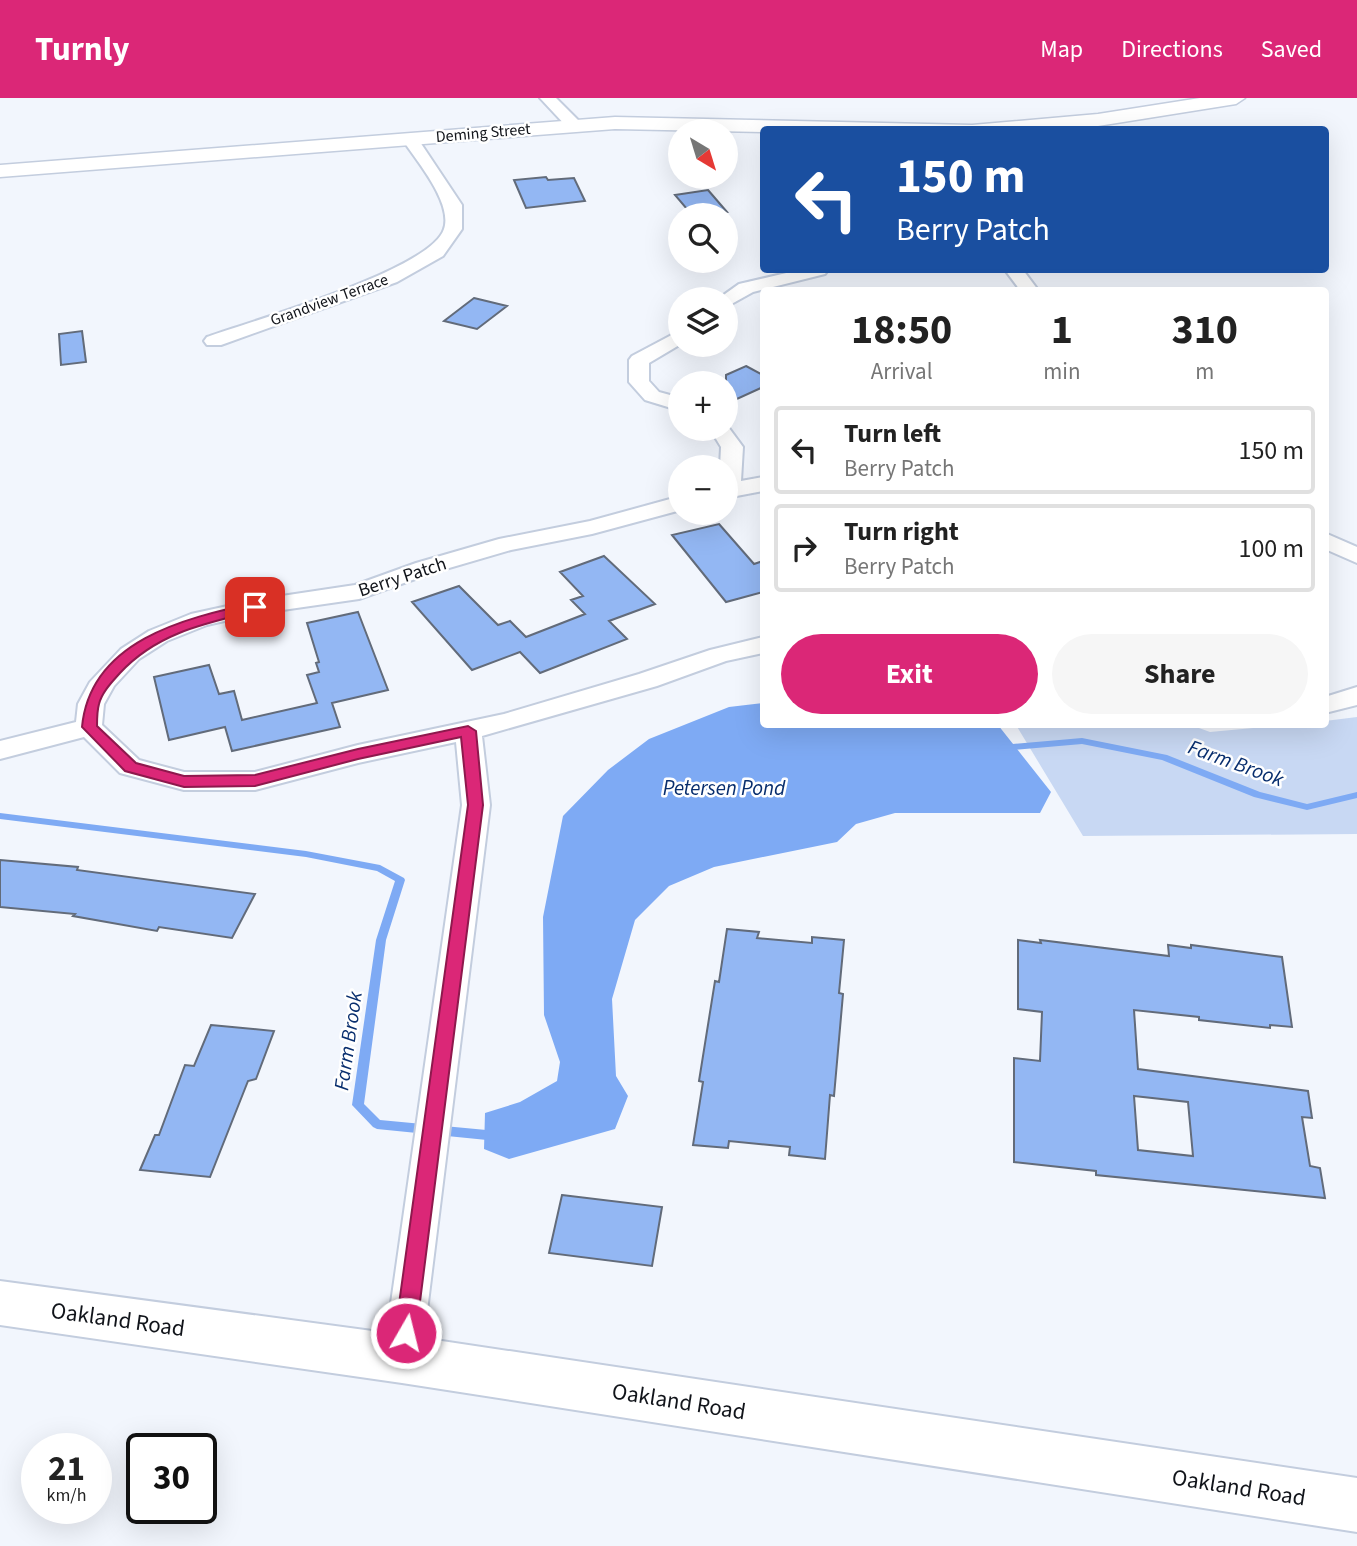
<!DOCTYPE html>
<html lang="en">
<head>
<meta charset="utf-8">
<style>
	:root { --surface:#fff; --page:#f6f6f6; --text:#222; --muted:#767676; --line:#e0e0e0; --accent:#db2777 }
	body { margin:0; font-family:"Source Sans 3",sans-serif; background:var(--page); color:var(--text); height:100vh; display:flex; flex-direction:column; font-size:26px; white-space:nowrap }
	* { box-sizing:border-box; margin:0 }
	p { font-size:23px; color:var(--muted) }
	.icon { flex:none; width:38px; height:38px; fill:none; stroke:currentColor; stroke-width:2; stroke-linecap:round; stroke-linejoin:round }
	.map { position:relative; flex:1; overflow:hidden }
	.details { position:absolute; left:760px; top:189px; width:569px; height:441px; display:flex; flex-direction:column; background:var(--surface); border-radius:7px; box-shadow:0 7px 28px #0002 }
	.details>* { flex:none }
	.top-card { position:absolute; left:760px; top:28px; width:569px; height:147px; border-radius:7px; box-shadow:0 7px 28px #0002; background:#1a4fa0; color:#fff; overflow:hidden }
	.needle { width:46px; rotate:142deg }
	.buttons { position:absolute; left:668px; top:21px; display:grid; gap:14px }
	.buttons a { display:grid; place-items:center; width:70px; height:70px; border-radius:50%; background:var(--surface); box-shadow:0 7px 28px #0002; font-size:35px }
	.speed { position:absolute; left:21px; top:1335px; display:flex; gap:14px; font-size:35px; font-weight:700; text-align:center }
	.speed>* { display:grid; place-content:center; width:91px; height:91px; border-radius:50%; background:var(--surface); box-shadow:0 7px 28px #0002; line-height:1 }
	.speed small { font-size:18px; font-weight:400 }
	.speed .limit { border:4px solid #111; border-radius:10px; background:#fff; color:#111 }
	.pin { position:absolute; display:grid; place-items:center; width:60px; height:60px; color:#fff; margin:-30px; border-radius:14px; box-shadow:0 4px 10px #0006 }
	.me { position:absolute; width:77px; margin:-38px; rotate:8deg; stroke-linejoin:round; filter:drop-shadow(0 0 5px #0008) }
	.turn { display:flex; align-items:center; gap:24px; height:147px; padding:0 21px; font-size:32px }
	.turn .icon { width:91px; height:91px; stroke-width:2.5 }
	.turn b { display:block; font-size:49px; line-height:60px }
	.eta { display:flex; justify-content:space-evenly; align-items:center; height:119px; text-align:center }
	.eta b { font-size:42px; font-weight:700; line-height:49px }
	.button { display:flex; gap:14px; margin-top:auto; padding:14px 21px }
	.button a { flex:1; height:80px; border-radius:42px; background:var(--accent); color:#fff; font-size:28px; font-weight:700; line-height:80px; text-align:center }
	.button a+a { background:var(--page); color:var(--text) }
	ul { padding:0; list-style:none }
	li { display:flex; align-items:center; gap:21px; height:88px; margin:0 14px 10px; padding:0 7px; border:4px solid var(--line); border-radius:7px }
	li div { flex:1 }
	li b { display:block; font-size:26px }
	li em { font-style:normal }
	header { display:flex; align-items:center; gap:42px; box-sizing:border-box; height:98px; padding:0 35px; background:var(--accent); color:#fff }
	header strong { font-size:33px }
	nav { display:flex; gap:38px; margin-inline-start:auto; font-size:24px }
	.map>svg:first-child { display:block }
	.green { fill:#c8d8f3 }
	.water { fill:#7eaaf4 }
	.lines { fill:none; stroke-linecap:round; stroke-linejoin:round }
	.stream { fill:#7eaaf4; fill-rule:evenodd }
	.building { fill:#93b7f3; stroke:#626b7a; stroke-width:2; fill-rule:evenodd }
	.minor-casing { stroke:#c3cdde; stroke-width:4 }
	.tertiary-casing { stroke:#c3cdde; stroke-width:3 }
	.primary-casing { stroke:#c3cdde; stroke-width:4 }
	.minor { fill:#fff; fill-rule:evenodd }
	.tertiary { fill:#fff; fill-rule:evenodd }
	.primary { fill:#fff; fill-rule:evenodd }
	.route { fill:#db2777; stroke:#8e194d; stroke-width:2 }
	.labels { text-anchor:middle; stroke-width:5; stroke-linejoin:round; paint-order:stroke }
	.far-street-label { font-size:16px; fill:#11141a; stroke:#fff }
	.street-label { font-size:19px; fill:#11141a; stroke:#fff }
	.water-label { font-size:21px; font-style:italic; fill:#082e6e; stroke:#fff }
	.near-street-label { font-size:23px; fill:#11141a; stroke:#fff }
</style>
</head>
<body>
<header>
<strong>Turnly</strong>
<nav><a>Map</a><a>Directions</a><a>Saved</a></nav>
</header>
<div class="map">
<svg width="1357" height="1448" viewBox="0 0 1357 1448">
	<rect width="100%" height="100%" fill="#f2f6fd"/>
	<path class="green" d="M 1357,619 L 1357,736 L 1083,738 L 1016,627 L 1188,626 L 1210,634 L 1287,627 L 1325,626 L 1325,623 Z"/>
	<path class="water" d="M 763,605 L 763,626 L 998,627 L 1051,694 L 1040,715 L 895,715 L 856,726 L 837,744 L 714,769 L 669,788 L 635,822 L 612,901 L 616,978 L 628,998 L 615,1031 L 509,1061 L 484,1051 L 485,1015 L 520,1004 L 557,983 L 560,964 L 544,917 L 543,819 L 563,718 L 608,672 L 649,641 L 729,609 Z"/>
	<g class="lines">
		<path class="stream" d="M 1082,640 L 1167,657 L 1260,694 L 1307,706 L 1357,694 L 1357,700 L 1307,712 L 1254,699 L 1162,662 L 1082,646 L 1002,653 L 997,650 L 1002,647 Z
			M 0,715 L 306,753 L 380,767 L 404,780 L 405,782 L 386,842 L 364,1006 L 380,1022 L 497,1033 L 501,1035 L 503,1038 L 501,1041 L 497,1043 L 377,1031 L 373,1029 L 352,1007 L 376,842 L 395,783 L 377,773 L 306,759 L 0,721 Z"/>
	</g>
	<path class="building" d="M 546,79 L 548,82 L 574,80 L 585,103 L 526,110 L 514,82 Z
		M 708,92 L 727,114 L 692,117 L 675,97 Z
		M 474,200 L 507,208 L 477,231 L 444,223 Z
		M 82,233 L 86,264 L 61,267 L 59,236 Z
		M 746,268 L 763,277 L 763,289 L 726,306 L 726,277 Z
		M 719,426 L 754,466 L 763,463 L 763,494 L 726,504 L 672,437 Z
		M 604,458 L 655,506 L 609,523 L 627,541 L 540,575 L 520,554 L 472,572 L 412,504 L 459,488 L 498,527 L 510,523 L 526,539 L 585,516 L 571,502 L 583,498 L 560,474 Z
		M 358,514 L 388,592 L 332,605 L 340,629 L 232,653 L 225,629 L 169,642 L 154,579 L 209,567 L 219,596 L 234,593 L 242,622 L 317,605 L 307,577 L 319,574 L 316,565 L 319,564 L 307,525 Z
		M 0,762 L 78,769 L 77,772 L 255,796 L 232,840 L 159,829 L 157,833 L 73,818 L 75,816 L 0,809 Z
		M 727,831 L 759,834 L 757,840 L 812,845 L 812,839 L 844,842 L 839,895 L 843,896 L 834,998 L 830,997 L 825,1061 L 789,1057 L 790,1049 L 729,1043 L 728,1050 L 693,1047 L 703,984 L 699,983 L 715,883 L 719,884 Z
		M 1018,842 L 1041,845 L 1040,842 L 1169,858 L 1168,847 L 1191,850 L 1191,847 L 1282,859 L 1292,929 L 1270,927 L 1270,930 L 1199,922 L 1199,919 L 1134,912 L 1138,971 L 1308,993 L 1312,1020 L 1302,1019 L 1310,1068 L 1320,1070 L 1325,1100 L 1096,1077 L 1096,1073 L 1014,1064 L 1014,960 L 1040,963 L 1042,914 L 1018,911 ZM 1134,998 L 1188,1004 L 1193,1058 L 1138,1052 Z
		M 211,927 L 274,933 L 256,981 L 248,983 L 210,1079 L 140,1072 L 155,1037 L 159,1037 L 185,967 L 194,968 Z
		M 562,1097 L 662,1109 L 652,1168 L 549,1155 Z"/>
	<g class="lines">
		<g class="minor-casing">
			<path id="minor" d="M 540,0 L 556,0 L 580,24 L 582,27 L 580,30 L 568,30 Z
				M 410,36 L 416,38 L 462,107 L 462,131 L 443,158 L 397,184 L 221,247 L 207,247 L 204,243 L 207,239 C 252,223 431,172 444,131 C 453,105 416,62 402,41 Z
				M 799,172 L 828,172 L 825,176 L 753,194 L 726,209 L 726,201 L 718,201 L 739,186 Z
				M 1005,172 L 1023,172 L 1038,192 L 1020,192 Z
				M 681,232 L 681,246 L 649,265 L 649,283 L 659,294 L 681,300 L 681,313 L 645,302 L 629,284 L 629,262 L 632,258 Z
				M 726,326 L 743,349 L 741,383 L 763,379 L 763,393 L 726,400 L 726,369 L 720,369 L 721,349 L 710,331 L 726,331 Z
				M 681,398 L 681,412 L 592,436 L 511,452 L 432,475 L 359,501 L 255,516 L 207,527 L 167,543 L 139,561 L 114,588 L 104,606 L 102,627 L 139,662 L 184,674 L 255,674 L 358,647 L 504,616 L 639,576 L 710,552 L 763,539 L 763,555 L 726,563 L 657,588 L 482,638 L 490,707 L 421,1261 L 415,1273 L 402,1278 L 389,1273 L 383,1261 L 462,707 L 456,644 L 358,665 L 255,692 L 184,692 L 120,675 L 84,639 L 0,661 L 0,643 L 76,624 L 78,606 L 90,584 L 121,551 L 149,533 L 191,516 L 255,502 L 355,487 L 416,465 L 499,441 L 590,423 Z
				M 1325,435 L 1357,449 L 1357,465 L 1325,451 Z
				M 1357,589 L 1357,607 L 1325,615 L 1325,599 Z"/>
		</g>
		<g class="tertiary-casing">
			<path id="tertiary" d="M 1200,0 L 1245,0 L 1236,6 L 1098,28 L 1053,32 L 763,32 L 763,34 L 615,31 L 0,79 L 0,67 L 615,19 L 972,27 L 1098,16 Z"/>
		</g>
		<g class="primary-casing">
			<path id="primary" d="M 0,1183 L 402,1237 L 1357,1380 L 1357,1434 L 402,1285 L 0,1227 Z"/>
		</g>
		<use href="#minor" class="minor"/>
		<use href="#tertiary" class="tertiary"/>
		<use href="#primary" class="primary"/>
	</g>
	<path class="route" d="M 255,505 L 262,509 L 260,512 C 207,525 158,534 120,575 C 112,584 102,594 99,606 C 97,613 97,621 97,628 L 136,665 L 184,678 L 255,677 L 358,651 L 468,628 L 476,633 L 483,707 L 416,1235 L 413,1242 L 406,1245 L 398,1242 L 395,1235 L 468,707 L 461,639 L 358,661 L 255,688 L 184,689 L 125,673 L 82,629 C 90,543 184,520 255,505 Z"/>
	<g class="labels">
		<g class="far-street-label">
			<text transform="translate(483 34) rotate(-5)" y="6">Deming Street</text>
			<text transform="translate(329 201) rotate(-20)" y="6">Grandview Terrace</text>
		</g>
		<g class="street-label">
			<text transform="translate(402 478) rotate(-18)" y="7">Berry Patch</text>
		</g>
		<g class="water-label">
			<text transform="translate(1236 665) rotate(20)" y="7">Farm Brook</text>
			<text x="724" y="697">Petersen Pond</text>
			<text transform="translate(348 943) rotate(-82)" y="7">Farm Brook</text>
		</g>
		<g class="near-street-label">
			<text transform="translate(118 1221) rotate(8)" y="8">Oakland Road</text>
			<text transform="translate(679 1303) rotate(9)" y="8">Oakland Road</text>
			<text transform="translate(1239 1389) rotate(9)" y="8">Oakland Road</text>
		</g>
	</g>
</svg>
<div class="buttons">
<a><svg class="needle" viewBox="-14 -14 28 28"><path d="M0-13l5 13h-10z" fill="#e53935"/><path d="M0 13l5-13h-10z" fill="#767676"/></svg></a>
<a><svg class="icon" aria-label="search" viewBox="0 0 24 24"><circle cx="10" cy="10" r="6"/><path d="M15 15l6 6"/></svg></a>
<a><svg class="icon" aria-label="layers" viewBox="0 0 24 24"><path d="M12 4l9 5-9 5-9-5zM3 14l9 5 9-5"/></svg></a>
<a>+</a>
<a>−</a>
</div>
<div class="speed"><div>21<small>km/h</small></div><div class="limit">30</div></div>
<div class="pin" style="left:255px;top:509px;background:#d93025"><svg class="icon" aria-label="arrive" viewBox="0 0 24 24"><path d="M6 21V4h12l-3 4 3 4H6"/></svg></div>
<svg class="me" style="left:406px;top:1235px" viewBox="-20 -20 40 40"><circle r="17" fill="#db2777" stroke="#fff" stroke-width="3"/><path d="M0-11L8 9 0 5-8 9z" fill="#fff"/></svg>
<div class="top-card">
<div class="turn"><svg class="icon" aria-label="left" viewBox="0 0 24 24"><path d="M17 20v-9H6M10 6l-5 5 5 5"/></svg><div><b>150 m</b>Berry Patch</div></div>
</div>
<section class="details">
<div class="eta">
<div><b>18:50</b><p>Arrival</p></div>
<div><b>1</b><p>min</p></div>
<div><b>310</b><p>m</p></div>
</div>
<ul>
<li><svg class="icon" aria-label="left" viewBox="0 0 24 24"><path d="M17 20v-9H6M10 6l-5 5 5 5"/></svg><div><b>Turn left</b><p>Berry Patch</p></div><em>150 m</em></li>
<li><svg class="icon" aria-label="right" viewBox="0 0 24 24"><path d="M7 20v-9h11M14 6l5 5-5 5"/></svg><div><b>Turn right</b><p>Berry Patch</p></div><em>100 m</em></li>
</ul>
<div class="button"><a>Exit</a><a>Share</a></div>
</section>
</div>
</body>
</html>
